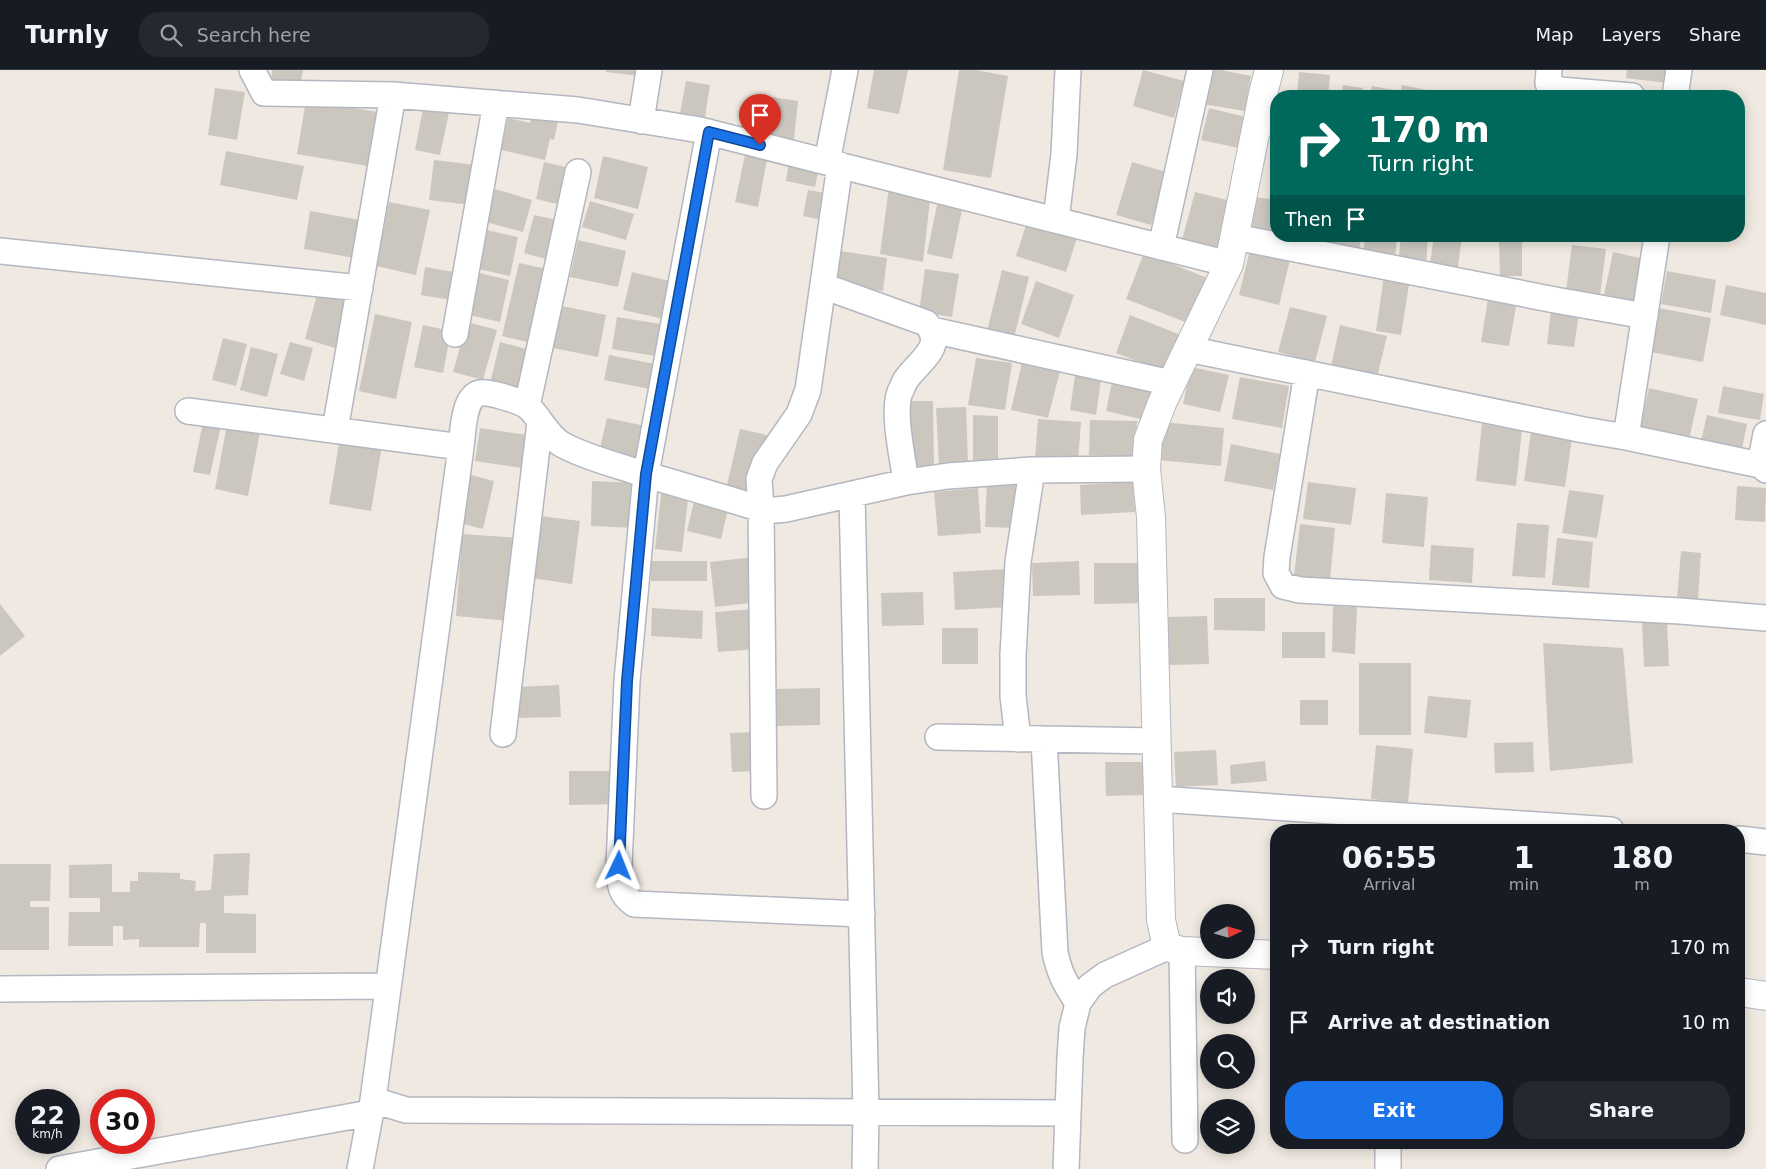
<!DOCTYPE html>
<html lang="en">
<head>
<meta charset="utf-8">
<style>
	:root { --surface:#171b24; --page:#242831; --text:#f1f3f6; --muted:#9ea1a6; --line:#363941; --accent:#1a73e8 }
	body { margin:0; font-family:"DejaVu Sans",sans-serif; background:var(--page); color:var(--text); height:100vh; display:flex; flex-direction:column; font-size:19px; white-space:nowrap }
	* { box-sizing:border-box; margin:0 }
	p { font-size:16px; color:var(--muted) }
	.icon { flex:none; width:28px; height:28px; fill:none; stroke:currentColor; stroke-width:2; stroke-linecap:round; stroke-linejoin:round }
	.map { position:relative; flex:1; overflow:hidden }
	.details { position:absolute; left:1270px; top:754px; width:475px; height:325px; display:flex; flex-direction:column; background:var(--surface); border-radius:20px; box-shadow:0 2px 12px #0003 }
	.details>* { flex:none }
	.banner { position:absolute; left:1270px; top:20px; width:475px; height:152px; border-radius:20px; box-shadow:0 2px 12px #0003; background:#00695c; color:#fff; overflow:hidden }
	.needle { width:32px; rotate:85deg }
	.fabs { position:absolute; left:1200px; top:834px; display:grid; gap:10px }
	.fabs a { display:grid; place-items:center; width:55px; height:55px; border-radius:50%; background:var(--surface); box-shadow:0 2px 12px #0003; font-size:25px }
	.speed { position:absolute; left:15px; top:1019px; display:flex; gap:10px; font-size:25px; font-weight:700; text-align:center }
	.speed>* { display:grid; place-content:center; width:65px; height:65px; border-radius:50%; background:var(--surface); box-shadow:0 2px 12px #0003; line-height:1 }
	.speed small { font-size:12px; font-weight:400 }
	.speed .limit { border:8px solid #d22; background:#fff; color:#111 }
	.pin { position:absolute; display:grid; place-items:center; width:42px; height:42px; color:#fff; margin:-51px -21px; border-radius:50% 50% 50% 0; rotate:-45deg; box-shadow:0 0 5px #0007 }
	.pin .icon { rotate:45deg }
	.me { position:absolute; width:55px; margin:-28px; rotate:2deg; stroke-linejoin:round; filter:drop-shadow(0 0 4px #0008) }
	.turn { display:flex; align-items:center; gap:18px; height:105px; padding:0 15px; font-size:22px }
	.turn .icon { width:65px; height:65px; stroke-width:2.5 }
	.turn b { display:block; font-size:35px; line-height:42px }
	.then { display:flex; align-items:center; height:48px; padding:0 15px; background:#0003; gap:10px; font-size:19px }
	.eta { display:flex; justify-content:space-evenly; align-items:center; height:85px; text-align:center }
	.eta b { font-size:30px; font-weight:700; line-height:35px }
	.cta { display:flex; gap:10px; margin-top:auto; padding:10px 15px }
	.cta a { flex:1; height:58px; border-radius:20px; background:var(--accent); color:#fff; font-size:20px; font-weight:700; line-height:58px; text-align:center }
	.cta a+a { background:var(--page); color:var(--text) }
	ul { padding:0; list-style:none }
	li { display:flex; align-items:center; gap:15px; height:75px; padding:0 15px }
	li div { flex:1 }
	li b { display:block; font-size:19px }
	li em { font-style:normal }
	header { display:flex; align-items:center; gap:30px; box-sizing:border-box; height:70px; padding:0 25px; background:var(--surface); border-bottom:1px solid var(--line) }
	header strong { font-size:24px }
	nav { display:flex; gap:28px; margin-inline-start:auto; font-size:18px }
	.search { width:350px; height:45px; background:var(--page); display:flex; align-items:center; gap:12px; box-sizing:border-box; padding:0 18px; border-radius:20px; color:var(--muted); font-size:19px }
	.map>svg:first-child { display:block }
	.building { fill:#cbc7bf }
	.lines { fill:none; stroke-linecap:round; stroke-linejoin:round }
	.minor-casing { stroke:#b4b7c1; stroke-width:28 }
	.tertiary-casing { stroke:#b4b7c1; stroke-width:30 }
	.minor { stroke:#fff; stroke-width:25 }
	.tertiary { stroke:#fff; stroke-width:28 }
	.route-casing { stroke:#114b97; stroke-width:12 }
	.route { stroke:#1a73e8; stroke-width:9 }
</style>
</head>
<body>
<header>
<strong>Turnly</strong>
<div class="search"><svg class="icon" aria-label="search" viewBox="0 0 24 24"><circle cx="10" cy="10" r="6"/><path d="M15 15l6 6"/></svg>Search here</div>
<nav><a>Map</a><a>Layers</a><a>Share</a></nav>
</header>
<div class="map">
<svg width="1766" height="1099" viewBox="0 0 1766 1099">
	<rect width="100%" height="100%" fill="#efe9e1"/>
	<path class="building" d="M 272,0 L 303,0 L 300,17 L 271,13 Z
		M 606,0 L 640,0 L 639,6 L 606,2 Z
		M 874,0 L 908,0 L 899,44 L 867,38 Z
		M 959,0 L 976,0 L 1008,6 L 991,108 L 943,100 Z
		M 1143,0 L 1184,11 L 1174,48 L 1133,36 Z
		M 1209,0 L 1221,0 L 1251,6 L 1245,41 L 1202,34 Z
		M 1627,0 L 1668,0 L 1667,13 L 1626,8 Z
		M 1299,2 L 1330,5 L 1328,26 L 1297,26 Z
		M 686,11 L 710,15 L 705,47 L 680,43 Z
		M 1343,15 L 1363,18 L 1362,26 L 1341,26 Z
		M 1402,15 L 1432,21 L 1431,26 L 1400,26 Z
		M 1372,16 L 1394,20 L 1393,26 L 1370,26 Z
		M 215,18 L 245,22 L 237,70 L 208,65 Z
		M 764,26 L 798,31 L 794,70 L 759,66 Z
		M 425,28 L 451,33 L 440,85 L 415,80 Z
		M 306,30 L 383,43 L 373,97 L 297,84 Z
		M 1209,38 L 1246,47 L 1239,78 L 1201,70 Z
		M 533,40 L 559,47 L 554,70 L 550,69 L 545,90 L 501,80 L 508,48 L 530,53 Z
		M 226,81 L 304,96 L 297,130 L 220,115 Z
		M 745,85 L 767,90 L 758,137 L 735,132 Z
		M 603,86 L 648,97 L 638,139 L 594,128 Z
		M 790,86 L 820,92 L 815,117 L 786,111 Z
		M 434,90 L 476,95 L 471,135 L 429,130 Z
		M 544,92 L 578,100 L 570,137 L 536,129 Z
		M 1132,92 L 1166,102 L 1151,155 L 1116,145 Z
		M 889,117 L 931,121 L 923,192 L 880,184 Z
		M 495,119 L 532,130 L 523,162 L 486,152 Z
		M 808,120 L 832,124 L 827,151 L 803,146 Z
		M 1195,122 L 1235,132 L 1222,181 L 1182,170 Z
		M 939,125 L 964,130 L 952,189 L 927,184 Z
		M 1256,127 L 1276,130 L 1276,166 L 1313,166 L 1312,173 L 1251,164 Z
		M 590,131 L 634,144 L 626,170 L 582,157 Z
		M 389,132 L 430,140 L 416,205 L 376,196 Z
		M 310,141 L 366,151 L 360,189 L 304,179 Z
		M 534,145 L 562,151 L 553,191 L 524,183 Z
		M 1027,152 L 1077,168 L 1066,202 L 1016,186 Z
		M 482,159 L 518,167 L 510,206 L 474,198 Z
		M 1323,166 L 1361,166 L 1359,186 L 1322,182 Z
		M 1365,166 L 1397,166 L 1395,191 L 1363,187 Z
		M 1401,166 L 1428,166 L 1426,197 L 1398,195 Z
		M 1434,166 L 1462,166 L 1457,204 L 1429,200 Z
		M 578,170 L 626,181 L 618,217 L 570,207 Z
		M 1522,170 L 1522,206 L 1500,206 L 1499,171 Z
		M 1572,175 L 1606,179 L 1599,233 L 1565,229 Z
		M 1250,180 L 1290,190 L 1279,235 L 1239,225 Z
		M 840,181 L 887,188 L 883,221 L 834,214 Z
		M 1613,182 L 1649,190 L 1640,237 L 1603,230 Z
		M 1144,183 L 1210,209 L 1193,255 L 1126,229 Z
		M 519,193 L 552,200 L 536,274 L 502,266 Z
		M 425,197 L 460,203 L 456,231 L 421,225 Z
		M 925,199 L 959,204 L 952,247 L 919,242 Z
		M 1385,199 L 1411,202 L 1401,265 L 1376,261 Z
		M 1002,200 L 1029,207 L 1014,268 L 987,261 Z
		M 1667,201 L 1716,210 L 1711,243 L 1661,234 Z
		M 475,202 L 509,210 L 500,252 L 465,244 Z
		M 632,202 L 678,213 L 669,250 L 623,240 Z
		M 1036,211 L 1074,225 L 1059,268 L 1021,254 Z
		M 1726,215 L 1766,223 L 1766,255 L 1720,245 Z
		M 318,221 L 348,230 L 335,278 L 305,269 Z
		M 1489,222 L 1518,226 L 1509,276 L 1481,272 Z
		M 562,236 L 606,245 L 598,287 L 553,278 Z
		M 1290,237 L 1327,246 L 1315,292 L 1278,282 Z
		M 1659,238 L 1711,248 L 1703,292 L 1651,282 Z
		M 1551,239 L 1579,243 L 1574,277 L 1547,274 Z
		M 375,244 L 412,252 L 396,329 L 359,321 Z
		M 1130,245 L 1186,267 L 1172,305 L 1116,283 Z
		M 617,247 L 667,255 L 662,287 L 612,279 Z
		M 467,252 L 497,260 L 483,310 L 453,302 Z
		M 423,255 L 451,261 L 443,303 L 414,297 Z
		M 1340,255 L 1387,266 L 1376,312 L 1330,301 Z
		M 223,268 L 247,274 L 236,316 L 212,310 Z
		M 290,272 L 313,278 L 304,311 L 280,304 Z
		M 500,272 L 534,281 L 522,327 L 489,317 Z
		M 251,277 L 278,284 L 267,327 L 240,320 Z
		M 609,285 L 655,294 L 650,319 L 604,310 Z
		M 976,288 L 1012,293 L 1005,340 L 968,335 Z
		M 1023,288 L 1061,297 L 1048,348 L 1011,340 Z
		M 1191,297 L 1229,305 L 1220,342 L 1183,334 Z
		M 1076,299 L 1102,303 L 1096,345 L 1070,340 Z
		M 1113,307 L 1152,315 L 1145,350 L 1106,341 Z
		M 1240,307 L 1289,316 L 1282,358 L 1232,349 Z
		M 1723,316 L 1764,324 L 1760,350 L 1718,343 Z
		M 1649,318 L 1698,329 L 1689,370 L 1640,359 Z
		M 911,331 L 933,331 L 934,396 L 910,396 Z
		M 966,337 L 968,394 L 939,396 L 936,338 Z
		M 973,345 L 998,346 L 998,393 L 973,393 Z
		M 1707,345 L 1747,354 L 1740,389 L 1699,379 Z
		M 204,347 L 222,351 L 210,405 L 193,402 Z
		M 607,348 L 650,357 L 642,392 L 599,382 Z
		M 228,349 L 261,356 L 248,426 L 215,419 Z
		M 1038,349 L 1081,352 L 1078,392 L 1035,389 Z
		M 1090,350 L 1137,351 L 1135,387 L 1089,385 Z
		M 1162,352 L 1224,358 L 1221,396 L 1158,390 Z
		M 1482,354 L 1522,359 L 1516,416 L 1476,411 Z
		M 480,358 L 534,366 L 529,399 L 475,391 Z
		M 740,359 L 767,365 L 752,426 L 726,419 Z
		M 1531,362 L 1572,368 L 1565,417 L 1524,411 Z
		M 340,367 L 382,375 L 371,441 L 329,434 Z
		M 1231,374 L 1280,384 L 1273,420 L 1224,411 Z
		M 471,405 L 494,411 L 483,459 L 460,453 Z
		M 987,410 L 1019,411 L 1018,458 L 985,457 Z
		M 592,411 L 639,413 L 638,458 L 591,456 Z
		M 1133,412 L 1135,442 L 1081,445 L 1080,415 Z
		M 1308,412 L 1356,418 L 1351,455 L 1303,449 Z
		M 1737,416 L 1766,418 L 1765,452 L 1735,450 Z
		M 662,417 L 689,420 L 682,482 L 655,479 Z
		M 978,418 L 981,463 L 938,466 L 934,422 Z
		M 1569,420 L 1604,425 L 1597,468 L 1562,463 Z
		M 696,423 L 730,431 L 721,469 L 687,461 Z
		M 1386,423 L 1428,427 L 1424,477 L 1382,473 Z
		M 540,446 L 580,451 L 572,514 L 532,508 Z
		M 1517,453 L 1549,455 L 1545,508 L 1512,506 Z
		M 1300,454 L 1335,458 L 1330,510 L 1294,506 Z
		M 462,464 L 520,468 L 509,551 L 456,546 Z
		M 1557,468 L 1593,472 L 1589,518 L 1552,515 Z
		M 1431,475 L 1474,478 L 1472,513 L 1429,510 Z
		M 1681,481 L 1701,483 L 1698,530 L 1677,529 Z
		M 754,487 L 759,532 L 715,537 L 710,492 Z
		M 651,491 L 707,491 L 707,511 L 651,511 Z
		M 1079,491 L 1080,525 L 1033,526 L 1032,493 Z
		M 1094,493 L 1150,493 L 1150,533 L 1094,534 Z
		M 1007,499 L 1009,537 L 955,540 L 953,502 Z
		M 923,522 L 924,555 L 882,556 L 881,523 Z
		M 1214,528 L 1265,528 L 1265,561 L 1214,560 Z
		M 0,534 L 25,566 L 0,586 Z
		M 1333,536 L 1357,537 L 1355,584 L 1332,582 Z
		M 652,538 L 703,541 L 702,569 L 651,566 Z
		M 754,539 L 757,579 L 718,582 L 715,542 Z
		M 1207,546 L 1209,594 L 1169,595 L 1167,547 Z
		M 1667,552 L 1669,596 L 1644,597 L 1642,553 Z
		M 942,558 L 978,558 L 978,594 L 942,594 Z
		M 1282,562 L 1325,562 L 1325,588 L 1282,588 Z
		M 1543,573 L 1623,578 L 1633,693 L 1550,701 Z
		M 1359,593 L 1411,593 L 1411,665 L 1359,665 Z
		M 559,615 L 561,647 L 518,648 L 516,617 Z
		M 820,618 L 820,655 L 776,656 L 775,619 Z
		M 1428,626 L 1471,630 L 1467,668 L 1424,663 Z
		M 1300,630 L 1328,630 L 1328,655 L 1300,655 Z
		M 756,662 L 758,701 L 732,702 L 730,663 Z
		M 1533,672 L 1534,702 L 1495,703 L 1494,673 Z
		M 1376,675 L 1413,679 L 1408,733 L 1371,729 Z
		M 1216,680 L 1218,715 L 1176,717 L 1174,682 Z
		M 1265,691 L 1267,711 L 1231,714 L 1230,695 Z
		M 1105,692 L 1144,692 L 1145,725 L 1106,726 Z
		M 569,701 L 620,701 L 620,734 L 569,735 Z
		M 250,783 L 248,825 L 224,826 L 224,843 L 256,844 L 256,883 L 206,883 L 206,853 L 200,853 L 199,877 L 139,877 L 139,869 L 123,870 L 123,856 L 113,856 L 113,876 L 68,876 L 69,842 L 100,842 L 100,828 L 69,828 L 69,795 L 112,794 L 112,822 L 130,822 L 130,811 L 138,811 L 138,802 L 180,803 L 180,809 L 196,811 L 195,821 L 211,820 L 214,784 Z
		M 0,794 L 51,794 L 50,831 L 30,831 L 30,837 L 49,837 L 49,880 L 0,880 Z"/>
	<g class="lines">
		<g class="minor-casing">
			<path id="minor" d="M 252,0 L 264,23 L 393,25 L 578,40 L 700,60 L 1229,194
				M 1549,0 L 1548,13 L 1559,20 L 1632,26
				M 1675,26 L 1679,0
				M 1258,50 L 1276,54
				M 641,51 L 649,0
				M 709,62 L 646,404 L 627,611 L 619,796 C 620,814 619,823 634,834 L 862,844
				M 827,92 L 845,0
				M 1056,150 L 1064,84 L 1068,0
				M 1235,167 L 1555,230 L 1645,246
				M 1161,177 L 1200,0
				M 0,181 L 360,218
				M 823,216 L 926,253 C 948,277 916,293 905,311 C 903,315 902,319 900,322 C 892,342 903,389 906,412
				M 932,260 L 1171,313
				M 455,264 L 496,33
				M 1188,279 L 1584,360 L 1626,367 L 1657,166
				M 1307,303 L 1277,487 L 1276,503 L 1283,516 L 1300,520 L 1680,541 L 1766,548
				M 527,336 L 578,102
				M 188,341 L 461,377
				M 335,360 L 393,25
				M 1766,364 L 1760,395 L 1766,400
				M 1626,367 L 1760,395
				M 852,425 L 866,1042 L 865,1099
				M 503,664 L 540,352
				M 938,667 L 1155,671
				M 1018,669 L 1013,626 L 1013,585 L 1018,492 L 1032,400
				M 1044,669 L 1055,882 C 1059,903 1066,915 1078,933
				M 764,726 L 761,439 L 759,409 L 765,393 L 799,344 L 808,320 L 840,95
				M 1158,729 L 1611,760
				M 1739,769 L 1766,772
				M 1182,881 L 1185,1070
				M 0,919 L 388,916
				M 1068,1043 L 406,1040 L 373,1030 L 461,377 C 463,363 463,327 480,323 C 488,321 520,331 527,336 C 539,345 547,367 563,375 C 585,387 613,394 637,402 C 678,414 720,426 761,439 L 776,440 L 786,439 L 906,412 L 948,406 L 1032,400 L 1146,399
				M 59,1099 L 370,1043
				M 360,1099 L 373,1030
				M 1066,1099 L 1070,988 L 1072,958 L 1078,933 L 1090,916 L 1105,905 L 1167,877
				M 1388,1099 L 1388,1072"/>
		</g>
		<g class="tertiary-casing">
			<path id="tertiary" d="M 1269,0 L 1263,24 L 1229,194 L 1162,333 L 1148,370 L 1146,399 L 1151,447 L 1161,850 L 1167,877 L 1182,881 L 1276,885
				M 1739,922 L 1766,926"/>
		</g>
		<use href="#minor" class="minor"/>
		<use href="#tertiary" class="tertiary"/>
	</g>
	<g class="lines">
		<g class="route-casing">
			<path id="route" d="M 619,796 L 627,611 L 646,404 L 709,62 L 760,75"/>
		</g>
		<use href="#route" class="route"/>
	</g>
</svg>
<div class="fabs">
<a><svg class="needle" viewBox="-14 -14 28 28"><path d="M0-13l5 13h-10z" fill="#e53935"/><path d="M0 13l5-13h-10z" fill="#9ea1a6"/></svg></a>
<a><svg class="icon" aria-label="sound" viewBox="0 0 24 24"><path d="M4 9h4l5-4v14l-5-4H4zM17 9q2 3 0 6"/></svg></a>
<a><svg class="icon" aria-label="search" viewBox="0 0 24 24"><circle cx="10" cy="10" r="6"/><path d="M15 15l6 6"/></svg></a>
<a><svg class="icon" aria-label="layers" viewBox="0 0 24 24"><path d="M12 4l9 5-9 5-9-5zM3 14l9 5 9-5"/></svg></a>
</div>
<div class="speed"><div>22<small>km/h</small></div><div class="limit">30</div></div>
<div class="pin" style="left:760px;top:75px;background:#d93025"><svg class="icon" aria-label="arrive" viewBox="0 0 24 24"><path d="M6 21V4h12l-3 4 3 4H6"/></svg></div>
<svg class="me" style="left:619px;top:796px" viewBox="-20 -20 40 40"><path d="M0-17L14 15 0 8-14 15z" fill="#1a73e8" stroke="#fff" stroke-width="4"/></svg>
<div class="banner">
<div class="turn"><svg class="icon" aria-label="right" viewBox="0 0 24 24"><path d="M7 20v-9h11M14 6l5 5-5 5"/></svg><div><b>170 m</b>Turn right</div></div>
<div class="then">Then<svg class="icon" aria-label="arrive" viewBox="0 0 24 24"><path d="M6 21V4h12l-3 4 3 4H6"/></svg></div>
</div>
<section class="details">
<div class="eta">
<div><b>06:55</b><p>Arrival</p></div>
<div><b>1</b><p>min</p></div>
<div><b>180</b><p>m</p></div>
</div>
<ul>
<li><svg class="icon" aria-label="right" viewBox="0 0 24 24"><path d="M7 20v-9h11M14 6l5 5-5 5"/></svg><div><b>Turn right</b></div><em>170 m</em></li>
<li><svg class="icon" aria-label="arrive" viewBox="0 0 24 24"><path d="M6 21V4h12l-3 4 3 4H6"/></svg><div><b>Arrive at destination</b></div><em>10 m</em></li>
</ul>
<div class="cta"><a>Exit</a><a>Share</a></div>
</section>
</div>
</body>
</html>
